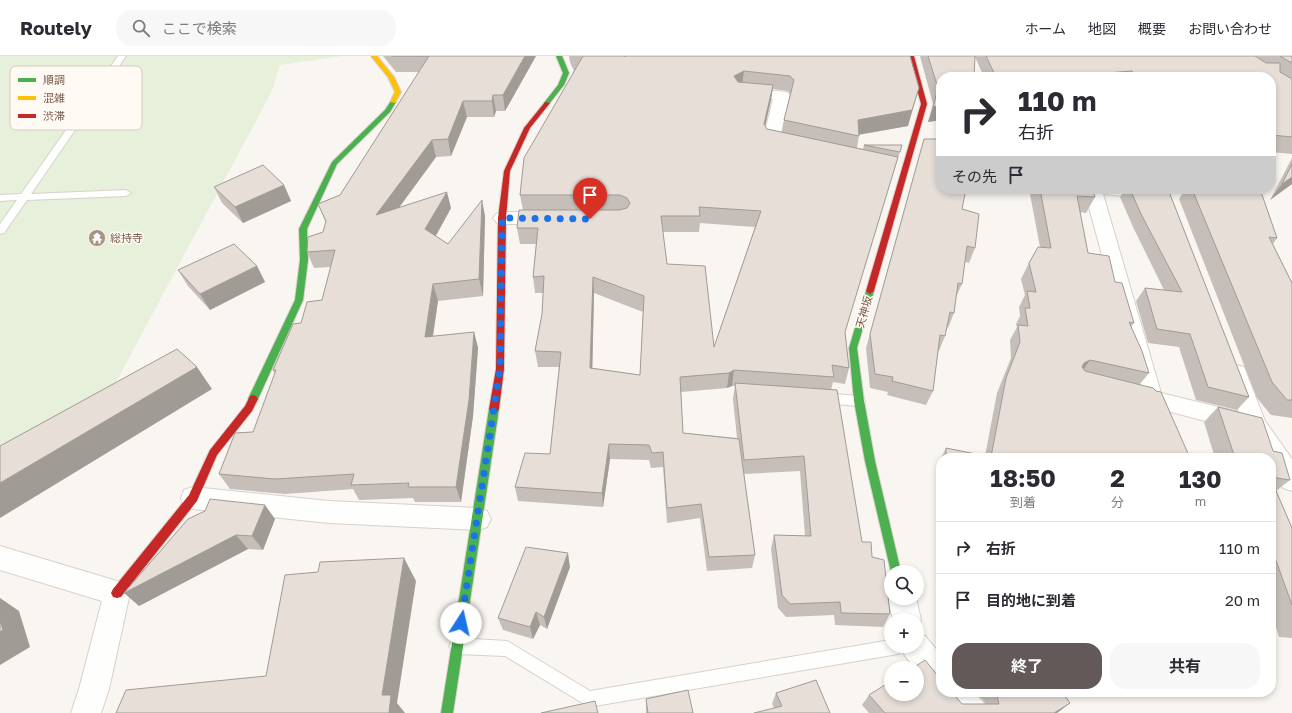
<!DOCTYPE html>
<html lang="ja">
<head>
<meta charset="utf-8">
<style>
	:root { --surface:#fff; --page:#f7f7f7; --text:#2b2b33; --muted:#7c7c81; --line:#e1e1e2; --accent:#625958 }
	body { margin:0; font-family:"Golos Text","Noto Sans JP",sans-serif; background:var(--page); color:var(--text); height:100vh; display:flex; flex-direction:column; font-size:15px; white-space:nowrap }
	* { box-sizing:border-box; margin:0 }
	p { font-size:13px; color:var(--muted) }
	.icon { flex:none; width:22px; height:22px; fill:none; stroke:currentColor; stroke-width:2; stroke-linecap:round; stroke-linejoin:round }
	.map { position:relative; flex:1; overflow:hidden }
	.panel { position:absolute; left:936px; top:397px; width:340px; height:244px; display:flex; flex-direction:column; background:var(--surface); border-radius:16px; box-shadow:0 2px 6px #0003 }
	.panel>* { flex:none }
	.banner { position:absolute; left:936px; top:16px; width:340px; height:122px; border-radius:16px; box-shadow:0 2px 6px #0003; background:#fff; color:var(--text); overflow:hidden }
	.controls { position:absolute; left:884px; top:509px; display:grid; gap:8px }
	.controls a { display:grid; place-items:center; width:40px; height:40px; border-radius:50%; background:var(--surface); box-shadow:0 2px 6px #0003; font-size:20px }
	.pin { position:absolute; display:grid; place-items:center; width:34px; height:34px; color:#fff; margin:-41px -17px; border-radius:50% 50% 50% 0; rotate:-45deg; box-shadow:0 0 4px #0007 }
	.pin .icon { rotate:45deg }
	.me { position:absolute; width:44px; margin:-22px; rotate:10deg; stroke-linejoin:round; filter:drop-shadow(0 0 3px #0008) }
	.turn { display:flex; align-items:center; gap:14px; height:84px; padding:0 16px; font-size:18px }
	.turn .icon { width:52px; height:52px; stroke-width:2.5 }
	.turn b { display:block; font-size:28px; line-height:34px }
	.then { display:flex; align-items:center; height:38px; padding:0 16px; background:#0003; gap:8px; font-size:15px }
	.eta { display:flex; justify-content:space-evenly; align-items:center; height:68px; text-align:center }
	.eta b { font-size:24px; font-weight:700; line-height:28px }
	.button { display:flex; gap:8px; margin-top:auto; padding:8px 16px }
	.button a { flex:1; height:46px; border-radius:16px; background:var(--accent); color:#fff; font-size:16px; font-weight:700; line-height:46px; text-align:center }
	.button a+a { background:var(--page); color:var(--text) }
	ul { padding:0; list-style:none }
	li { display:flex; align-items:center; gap:12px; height:52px; padding:0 16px; border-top:1px solid var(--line) }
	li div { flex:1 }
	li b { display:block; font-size:15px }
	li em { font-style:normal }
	header { display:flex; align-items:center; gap:24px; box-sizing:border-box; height:56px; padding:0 20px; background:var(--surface); border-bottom:1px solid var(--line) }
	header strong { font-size:19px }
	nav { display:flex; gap:22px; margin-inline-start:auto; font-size:14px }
	.search { width:280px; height:36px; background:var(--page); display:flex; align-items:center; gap:10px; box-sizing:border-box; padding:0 14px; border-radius:16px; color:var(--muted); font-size:15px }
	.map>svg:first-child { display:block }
	.green { fill:#e7f0db }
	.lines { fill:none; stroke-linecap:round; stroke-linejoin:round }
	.lane-casing { stroke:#d7d1cb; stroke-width:2 }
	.street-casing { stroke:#d7d1cb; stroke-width:2 }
	.fast-casing { stroke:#d9d2cb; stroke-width:2 }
	.slow-casing { stroke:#d9d2cb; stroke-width:2 }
	.jam-casing { stroke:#d9d2cb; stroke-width:2 }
	.lane { fill:#fefefd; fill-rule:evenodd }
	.street { fill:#fefefd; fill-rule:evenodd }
	.fast { fill:#4caf50; fill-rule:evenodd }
	.slow { fill:#ffc107; fill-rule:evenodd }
	.jam { fill:#c62828; fill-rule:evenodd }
	.wall { fill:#c6bfb9; fill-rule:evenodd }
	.shaded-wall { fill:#a19b96 }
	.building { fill:#e6ded7; stroke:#a19b96; fill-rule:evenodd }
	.route { stroke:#1a73e8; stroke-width:7; stroke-dasharray:0 12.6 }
	.labels { text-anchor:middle; stroke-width:3; stroke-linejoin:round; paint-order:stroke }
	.poi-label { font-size:11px; fill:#7a5c4d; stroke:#fffaf3; text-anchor:start }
	.street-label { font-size:11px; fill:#7a5c4d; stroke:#fffaf3 }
	.key { fill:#fffaf3; stroke:#d7cbc1; stroke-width:1 }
	.key-label { font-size:11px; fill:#7a5c4d }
</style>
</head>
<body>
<header>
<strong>Routely</strong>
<div class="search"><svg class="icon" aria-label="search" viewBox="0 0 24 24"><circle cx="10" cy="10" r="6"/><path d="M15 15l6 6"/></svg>ここで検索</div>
<nav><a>ホーム</a><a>地図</a><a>概要</a><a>お問い合わせ</a></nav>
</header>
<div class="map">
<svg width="1292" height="657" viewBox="0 0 1292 657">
	<rect width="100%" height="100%" fill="#f9f5f0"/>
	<path class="green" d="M 0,0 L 342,0 L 280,9 L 271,37 L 116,326 L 0,399 Z"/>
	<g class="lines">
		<g class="lane-casing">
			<path id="lane" d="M 118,0 L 126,0 L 31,138 L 126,134 L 131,137 L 126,140 L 27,144 L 4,177 L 0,178 L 0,168 L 17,144 L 0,145 L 0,139 L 21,138 Z
				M 823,337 L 859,340 L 863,342 L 865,345 L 863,348 L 859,350 L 823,347 L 819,345 L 817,342 L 819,339 Z
				M 457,582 L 507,585 L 590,635 L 891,584 L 891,590 L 906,590 L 903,595 L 898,598 L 589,651 L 505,600 L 457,598 L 452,595 L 449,590 L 452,585 Z"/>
		</g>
		<g class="street-casing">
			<path id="street" d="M 743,32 L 787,36 L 790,39 L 780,81 L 796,86 L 798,89 L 796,92 L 790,94 L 765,87 L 763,84 L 773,43 L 738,40 L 735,37 L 738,34 Z
				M 1084,133 L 1160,134 L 1163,138 L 1160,142 L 1154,143 L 1103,138 L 1161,337 L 1239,356 L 1225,317 L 1228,311 L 1236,309 L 1244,311 L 1265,365 L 1292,403 L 1292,435 L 1283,432 L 1271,409 L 1271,402 L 1266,402 L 1245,372 L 1240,374 L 1144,349 L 1141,343 Z
				M 502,156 L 549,156 L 555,158 L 558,162 L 555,166 L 549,168 L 502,168 L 496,166 L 493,162 L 496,158 Z
				M 193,431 L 329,445 L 478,452 L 487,455 L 491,463 L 487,471 L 478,474 L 329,467 L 193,453 L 184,450 L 181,442 L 184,434 Z
				M 0,490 L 127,528 L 130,537 L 109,633 L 101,657 L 71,657 L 79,633 L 102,545 L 0,514 Z
				M 891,536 L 891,542 L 916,542 L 921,564 L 917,573 L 917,564 L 893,564 L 888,542 Z
				M 917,577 L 925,580 L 941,599 L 941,636 L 973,636 L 983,646 L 987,657 L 953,657 L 944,646 L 940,635 L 931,631 L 917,614 L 917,612 L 915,612 L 905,600 L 901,590 L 917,590 Z"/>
		</g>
		<g class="fast-casing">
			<path id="fast" d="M 556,0 L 562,0 L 569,17 L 564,29 L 549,48 L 547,49 L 544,47 L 558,29 L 563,17 Z
				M 391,45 L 396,46 L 390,56 L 337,108 L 307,173 L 308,204 L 303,244 L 258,343 L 256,346 L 250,346 L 248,343 L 295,244 L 300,204 L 299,173 L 332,106 L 385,54 Z
				M 870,232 L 874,235 L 857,292 L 864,345 L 875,405 L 901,516 L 891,516 L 865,405 L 854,345 L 849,292 L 866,235 Z
				M 494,349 L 497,350 L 499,353 L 453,657 L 441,657 L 489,353 L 491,350 Z"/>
		</g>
		<g class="slow-casing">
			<path id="slow" d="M 371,0 L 377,0 L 394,21 L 401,36 L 395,47 L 390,46 L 395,36 L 388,21 Z"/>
		</g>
		<g class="jam-casing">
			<path id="jam" d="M 908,0 L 914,0 L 927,48 L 874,235 L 870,238 L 866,235 L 921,48 Z
				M 545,46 L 550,47 L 530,72 L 510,115 L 506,162 L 504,313 L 499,353 L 497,356 L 491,356 L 489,353 L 496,313 L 498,162 L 504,115 L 524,72 Z
				M 253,339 L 256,340 L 258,343 L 252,355 L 217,399 L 197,445 L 121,541 L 117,542 L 113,541 L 111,537 L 113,533 L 189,439 L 210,394 L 245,350 L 250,340 Z"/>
		</g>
		<use href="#lane" class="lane"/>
		<use href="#street" class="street"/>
		<use href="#fast" class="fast"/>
		<use href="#slow" class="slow"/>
		<use href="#jam" class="jam"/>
	</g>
	<path class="wall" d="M 383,0 L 536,0 L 505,55 L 496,55 L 494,61 L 467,61 L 451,100 L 436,101 L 399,151 L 451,152 L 436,180 L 448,188 L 485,160 L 483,240 L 438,245 L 433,281 L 474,276 L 478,292 L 473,360 L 461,446 L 415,446 L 413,442 L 359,444 L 353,433 L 285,438 L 230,433 L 219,418 L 253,376 L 275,318 L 273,314 L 301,267 L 322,244 L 331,211 L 314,212 L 307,196 L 323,176 L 326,167 L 318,148 L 340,139 L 419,16 L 396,16 Z
		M 569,0 L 625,0 L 625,1 L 910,0 L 908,70 L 859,79 L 857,92 L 863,93 L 864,89 L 902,89 L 845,276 L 849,312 L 845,328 L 833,326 L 831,334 L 862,486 L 872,501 L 890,558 L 883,571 L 835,569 L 834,559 L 786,561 L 778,552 L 771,493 L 774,479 L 805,480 L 800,415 L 744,418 L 755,499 L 752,512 L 707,515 L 700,462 L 667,467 L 663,411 L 651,412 L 649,404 L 610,403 L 603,451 L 518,445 L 515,431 L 550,398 L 559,311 L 538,311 L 535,295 L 542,258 L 543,237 L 535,237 L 533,221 L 536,188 L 520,188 L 517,172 L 523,154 L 520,139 L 574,15 L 570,6 ZM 773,33 L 788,35 L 790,38 L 784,64 L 782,76 L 767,73 L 765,70 L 771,44 ZM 700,167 L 755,171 L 714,291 L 667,208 L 663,176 L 699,176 ZM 594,237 L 643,256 L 640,319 L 592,312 ZM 732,330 L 735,330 L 733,343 L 737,382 L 683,377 L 681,336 L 727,332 Z
		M 920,0 L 1292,0 L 1292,98 L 1271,96 L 1271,21 L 984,21 L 975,1 L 941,21 L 941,64 L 928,66 L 933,48 Z
		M 924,83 L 962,153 L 975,192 L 969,207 L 965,206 L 962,228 L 956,241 L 954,257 L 948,272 L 947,271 L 945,280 L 939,295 L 938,295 L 933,335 L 926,349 L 887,339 L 888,336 L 870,332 L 866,292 Z
		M 1292,102 L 1292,128 L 1270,144 Z
		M 284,129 L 291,145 L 243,167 L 222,147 L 214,131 Z
		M 1029,133 L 1093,133 L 1095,141 L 1086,157 L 1080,156 L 1088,197 L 1115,226 L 1134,267 L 1131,271 L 1149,317 L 1140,328 L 1190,402 L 941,402 L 946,392 L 985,400 L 997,337 L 1011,302 L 1010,284 L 1017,271 L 1016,268 L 1020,260 L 1019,251 L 1025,239 L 1021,223 L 1029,207 L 1040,191 Z
		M 1125,133 L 1168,133 L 1249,341 L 1237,354 L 1196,344 L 1179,291 L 1148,287 L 1136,245 L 1145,232 L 1164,234 L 1133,171 L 1120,141 Z
		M 1184,133 L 1260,133 L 1277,182 L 1273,188 L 1292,227 L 1292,362 L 1271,359 L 1257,342 L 1179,143 L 1184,135 Z
		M 257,210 L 265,226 L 210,254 L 188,230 L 178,214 Z
		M 1218,351 L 1273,395 L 1290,424 L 1276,435 L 1292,472 L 1292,582 L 1279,581 L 1271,556 L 1271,402 L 1215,402 L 1204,366 Z
		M 941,402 L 941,447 L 936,446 L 939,407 Z
		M 188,463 L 275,463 L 263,494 L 248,493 L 139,550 Z
		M 570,511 L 547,573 L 540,569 L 533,583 L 503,574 L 498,562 Z
		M 975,636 L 1062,636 L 1070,647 L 1057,657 L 869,657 L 862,649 L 869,639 L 962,648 L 985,648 L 984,645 Z
		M 776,637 L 830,657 L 774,652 L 772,648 Z
		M 646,643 L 693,657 L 646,657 Z"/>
	<path class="shaded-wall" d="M 525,0 L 536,0 L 505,55 L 503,39 Z
		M 744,15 L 742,31 L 734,20 Z
		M 1093,18 L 1092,21 L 1082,21 Z
		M 773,29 L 771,44 L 762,84 L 764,68 Z
		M 919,32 L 908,70 L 856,79 L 858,64 Z
		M 493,39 L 496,55 L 494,61 L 492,45 Z
		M 463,45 L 467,61 L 451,100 L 448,83 Z
		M 941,49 L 941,64 L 928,66 L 933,51 Z
		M 432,84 L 436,101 L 382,175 L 376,159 Z
		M 1292,121 L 1292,128 L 1270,144 L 1282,128 Z
		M 284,129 L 291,145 L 243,167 L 235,151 Z
		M 447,136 L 451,152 L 430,190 L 425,173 Z
		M 482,144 L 485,160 L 483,240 L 479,223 Z
		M 257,210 L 265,226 L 210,254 L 200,238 Z
		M 593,221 L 594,237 L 592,328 L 590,312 Z
		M 433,228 L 438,245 L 430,298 L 425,281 Z
		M 474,276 L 478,292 L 473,360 L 461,446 L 456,431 Z
		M 1090,304 L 1079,320 L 1074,322 L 1084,307 Z
		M 197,311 L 212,333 L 0,462 L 0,427 Z
		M 734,314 L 732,330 L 727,332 L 729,317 Z
		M 609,388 L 610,403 L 603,451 L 602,437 Z
		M 265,449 L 275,463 L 263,494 L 252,480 Z
		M 236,479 L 248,493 L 139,550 L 124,537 Z
		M 568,497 L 570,511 L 547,573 L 544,561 Z
		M 404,502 L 416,525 L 397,647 L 405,657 L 389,657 L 382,639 Z
		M 0,542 L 19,555 L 30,591 L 0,609 Z
		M 536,556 L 540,569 L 533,583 L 530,571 Z
		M 1070,647 L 1057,657 L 1054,657 Z"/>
	<path class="building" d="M 392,0 L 525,0 L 503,39 L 493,39 L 492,45 L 463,45 L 448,83 L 432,84 L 376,159 L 447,136 L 425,173 L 448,188 L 482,144 L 479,223 L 433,228 L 425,281 L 474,276 L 469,344 L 456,431 L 408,431 L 409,427 L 351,429 L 354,418 L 275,423 L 219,418 L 235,377 L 253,376 L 276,314 L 273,314 L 293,268 L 301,267 L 307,246 L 322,244 L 335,194 L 307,196 L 308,181 L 323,176 L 326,165 L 318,148 L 340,139 L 429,0 Z
		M 583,0 L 625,0 L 625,1 L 625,0 L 910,0 L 919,32 L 912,54 L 858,64 L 859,80 L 784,64 L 794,24 L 790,20 L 744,15 L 734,20 L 738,26 L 773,29 L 764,68 L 767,73 L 898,101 L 845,276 L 849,312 L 832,309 L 834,321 L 734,314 L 729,317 L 680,321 L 683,377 L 739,383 L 755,499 L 709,501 L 701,448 L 667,452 L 663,396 L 652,397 L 649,389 L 609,388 L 602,437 L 515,431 L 525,397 L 550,398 L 561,296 L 535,295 L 542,258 L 544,220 L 533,221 L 538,172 L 517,172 L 519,154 L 619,154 L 627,152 L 630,147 L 627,142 L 620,139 L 520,139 L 524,102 ZM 699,151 L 761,155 L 714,291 L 705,210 L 667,208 L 661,160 L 700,160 ZM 593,221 L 644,240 L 640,319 L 590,312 Z
		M 928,0 L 975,0 L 974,21 L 941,21 L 941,49 L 933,51 L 938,32 Z
		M 986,0 L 1255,0 L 1266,7 L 1280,7 L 1280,16 L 1292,23 L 1292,81 L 1271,79 L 1271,21 L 1148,21 L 1148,19 L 1136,19 L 1132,15 L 1093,18 L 1082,21 L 996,21 Z
		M 1280,0 L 1292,0 L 1292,7 Z
		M 924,83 L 941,83 L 941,133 L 966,133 L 962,153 L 979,158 L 975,192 L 967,190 L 962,228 L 958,227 L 954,257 L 950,256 L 945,280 L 940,279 L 933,335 L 892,325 L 893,321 L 875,318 L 870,278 Z
		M 864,89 L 902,89 L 900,96 Z
		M 1292,108 L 1292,121 L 1282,128 Z
		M 263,109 L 284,129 L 235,151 L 214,131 Z
		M 1040,133 L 1093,133 L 1095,141 L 1077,140 L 1088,197 L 1109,200 L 1115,226 L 1122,227 L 1134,267 L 1129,266 L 1142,295 L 1149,317 L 1090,304 L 1084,307 L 1082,311 L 1085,315 L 1153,332 L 1156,335 L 1161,336 L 1190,402 L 946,402 L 946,392 L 991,401 L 1006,322 L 1020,286 L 1018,269 L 1028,270 L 1025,252 L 1030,252 L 1027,235 L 1036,236 L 1029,207 L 1038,191 L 1051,192 Z
		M 1130,133 L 1168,133 L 1249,341 L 1208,331 L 1190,278 L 1157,273 L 1145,232 L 1182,236 L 1141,158 Z
		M 1192,133 L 1260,133 L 1277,182 L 1269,181 L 1292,227 L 1292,344 L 1287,344 L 1272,326 Z
		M 234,188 L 257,210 L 200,238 L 178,214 Z
		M 177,293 L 197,311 L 0,427 L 0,390 Z
		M 735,327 L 837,334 L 862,486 L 871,486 L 872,501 L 884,504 L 890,558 L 841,557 L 840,546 L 790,548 L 782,539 L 774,479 L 811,480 L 804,400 L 744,404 Z
		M 1218,351 L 1262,362 L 1273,395 L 1282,397 L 1290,424 L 1271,421 L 1271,402 L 1235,402 Z
		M 1271,423 L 1292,472 L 1292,549 L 1274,499 L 1271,498 Z
		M 210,443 L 265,449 L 252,480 L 236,479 L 124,537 L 188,463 L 205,455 Z
		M 526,491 L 568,497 L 544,561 L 536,556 L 530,571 L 498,562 Z
		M 404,502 L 382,639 L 391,639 L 389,657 L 116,657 L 126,634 L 266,620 L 285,519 L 318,516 L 320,506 Z
		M 0,565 L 3,574 L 0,576 Z
		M 925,604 L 939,621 L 941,622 L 941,636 L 952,636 L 962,648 L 999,648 L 996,636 L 1062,636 L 1070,647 L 1054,657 L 885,657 L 869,639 L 891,625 L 891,638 L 917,638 L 917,612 L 913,612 Z
		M 816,624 L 830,657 L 754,657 L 782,650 L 776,637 Z
		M 688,634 L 693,657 L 647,657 L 648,657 L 646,643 Z
		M 595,645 L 598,657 L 541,657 Z"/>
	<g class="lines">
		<path class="route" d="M 461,567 L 500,313 L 502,162 L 590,163"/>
	</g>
	<defs>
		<g id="temple-disc" transform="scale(0.9)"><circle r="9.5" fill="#a69286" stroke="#fffaf3"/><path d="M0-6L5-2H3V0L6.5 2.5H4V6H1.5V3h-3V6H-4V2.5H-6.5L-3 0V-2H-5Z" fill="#fff"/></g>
	</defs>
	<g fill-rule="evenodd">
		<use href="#temple-disc" x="97" y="182"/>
	</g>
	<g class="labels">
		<g class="poi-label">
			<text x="110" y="186">総持寺</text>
		</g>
		<g class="street-label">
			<text transform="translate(864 256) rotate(-74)" y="4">天神坂</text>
		</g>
	</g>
	<rect x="10" y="10" width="132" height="64" rx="6" class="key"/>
	<rect x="18" y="22" width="18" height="4" fill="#4caf50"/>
	<rect x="18" y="40" width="18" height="4" fill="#ffc107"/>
	<rect x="18" y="58" width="18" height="4" fill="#c62828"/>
	<g class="key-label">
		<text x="43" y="28">順調</text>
		<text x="43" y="46">混雑</text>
		<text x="43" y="64">渋滞</text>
	</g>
</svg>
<div class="controls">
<a><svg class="icon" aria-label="search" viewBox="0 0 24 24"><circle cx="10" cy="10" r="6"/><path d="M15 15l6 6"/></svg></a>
<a>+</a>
<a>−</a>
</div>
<div class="pin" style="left:590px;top:163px;background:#d93025"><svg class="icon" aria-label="arrive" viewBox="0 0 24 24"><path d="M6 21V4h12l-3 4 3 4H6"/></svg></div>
<svg class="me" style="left:461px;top:567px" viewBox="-20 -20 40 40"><circle r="19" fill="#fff"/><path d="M0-13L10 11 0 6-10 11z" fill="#1a73e8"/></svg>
<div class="banner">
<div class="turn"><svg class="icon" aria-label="right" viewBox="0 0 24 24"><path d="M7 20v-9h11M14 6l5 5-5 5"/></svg><div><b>110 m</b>右折</div></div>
<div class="then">その先<svg class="icon" aria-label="arrive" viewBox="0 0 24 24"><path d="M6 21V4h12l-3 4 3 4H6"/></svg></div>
</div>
<section class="panel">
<div class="eta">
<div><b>18:50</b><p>到着</p></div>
<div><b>2</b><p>分</p></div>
<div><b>130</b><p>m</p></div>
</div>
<ul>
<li><svg class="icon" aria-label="right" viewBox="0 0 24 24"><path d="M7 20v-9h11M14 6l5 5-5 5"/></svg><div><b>右折</b></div><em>110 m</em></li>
<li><svg class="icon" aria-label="arrive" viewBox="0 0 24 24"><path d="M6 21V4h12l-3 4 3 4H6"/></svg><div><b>目的地に到着</b></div><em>20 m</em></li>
</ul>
<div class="button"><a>終了</a><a>共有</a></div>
</section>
</div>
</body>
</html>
